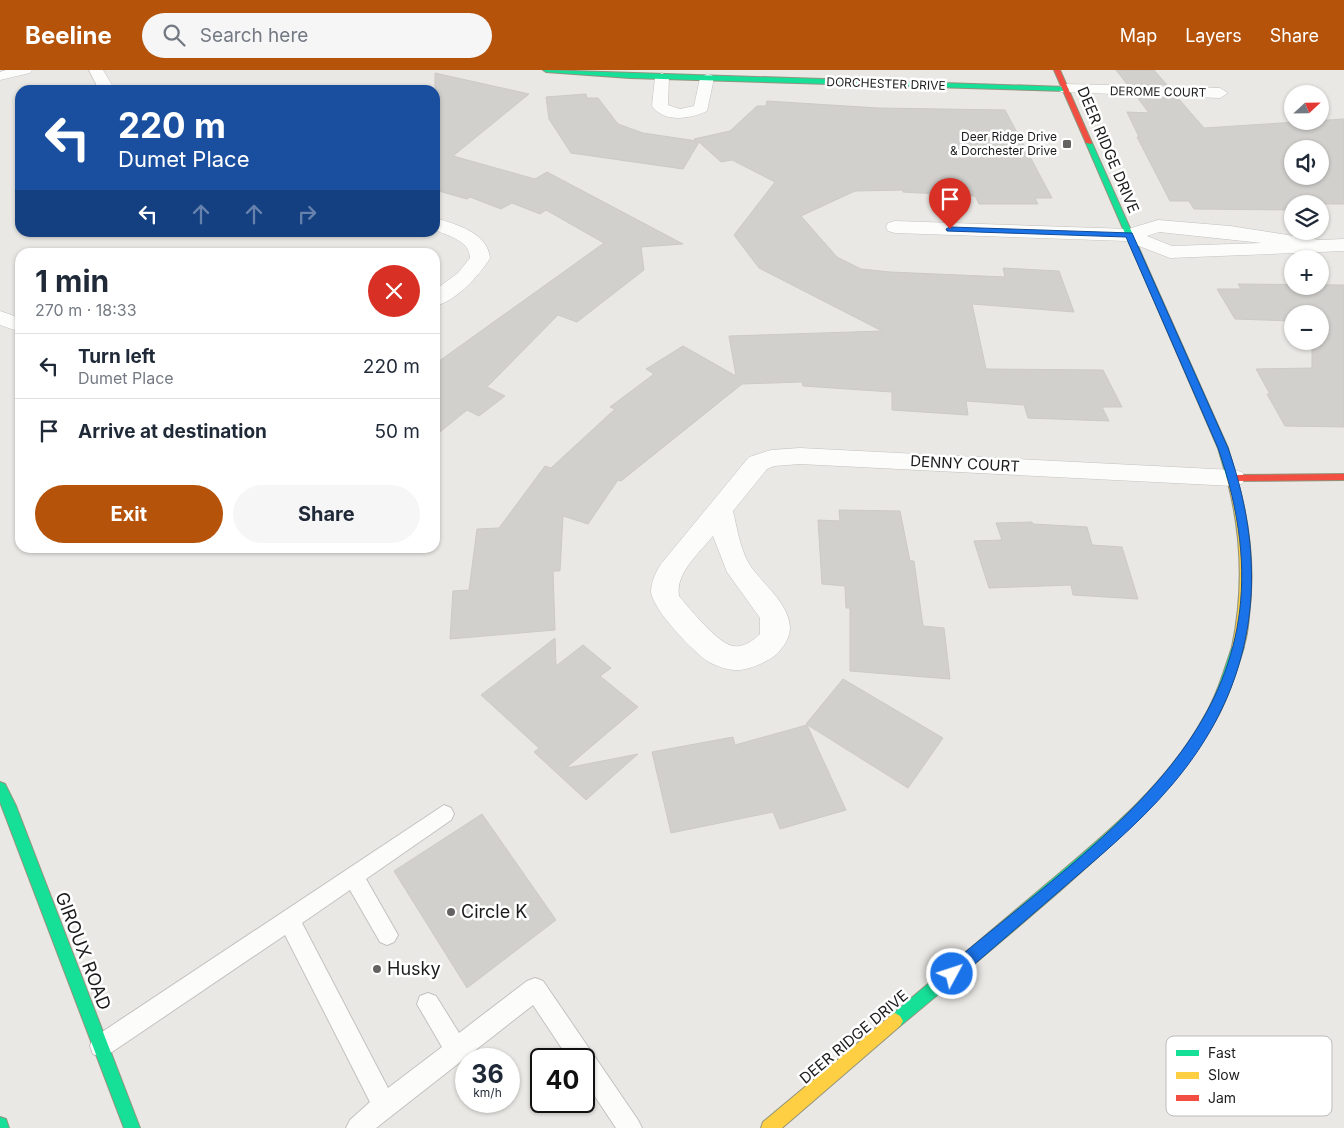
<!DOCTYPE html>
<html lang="en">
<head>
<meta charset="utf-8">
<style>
	:root { --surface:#fff; --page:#f6f6f7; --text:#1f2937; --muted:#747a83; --line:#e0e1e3; --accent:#b45309 }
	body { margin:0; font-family:Inter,sans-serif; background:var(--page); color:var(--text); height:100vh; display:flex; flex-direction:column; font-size:19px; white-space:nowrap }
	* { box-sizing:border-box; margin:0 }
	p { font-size:16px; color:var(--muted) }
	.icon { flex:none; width:28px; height:28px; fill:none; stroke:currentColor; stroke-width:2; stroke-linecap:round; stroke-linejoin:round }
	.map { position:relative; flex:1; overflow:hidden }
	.side { position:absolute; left:15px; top:178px; width:425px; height:305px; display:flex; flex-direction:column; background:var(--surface); border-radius:15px; box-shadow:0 1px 4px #0004 }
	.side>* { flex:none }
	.guide { position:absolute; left:15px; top:15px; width:425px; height:152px; border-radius:15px; box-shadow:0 1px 4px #0004; background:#1a4fa0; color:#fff; overflow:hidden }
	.needle { width:32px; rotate:68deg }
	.fabs { position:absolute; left:1284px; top:15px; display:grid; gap:10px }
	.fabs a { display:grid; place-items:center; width:45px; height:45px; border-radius:50%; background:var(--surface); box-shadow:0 1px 4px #0004; font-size:25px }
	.speed { position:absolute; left:455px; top:978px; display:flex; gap:10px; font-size:25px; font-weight:700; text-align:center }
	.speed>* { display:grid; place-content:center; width:65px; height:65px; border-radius:50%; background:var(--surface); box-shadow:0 1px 4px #0004; line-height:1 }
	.speed small { font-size:12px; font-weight:400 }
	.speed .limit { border:2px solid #111; border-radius:8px; background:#fff; color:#111 }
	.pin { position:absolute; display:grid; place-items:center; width:42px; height:42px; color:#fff; margin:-51px -21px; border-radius:50% 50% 50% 0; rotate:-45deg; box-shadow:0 0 5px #0007 }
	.pin .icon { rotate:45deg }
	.me { position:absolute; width:55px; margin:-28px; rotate:50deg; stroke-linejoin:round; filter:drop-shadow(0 0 4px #0008) }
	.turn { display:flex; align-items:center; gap:18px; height:105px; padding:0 20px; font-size:22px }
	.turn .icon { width:65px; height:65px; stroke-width:2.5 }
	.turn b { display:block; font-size:35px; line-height:42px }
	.lanes { display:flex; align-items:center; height:48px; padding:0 20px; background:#0003; justify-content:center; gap:25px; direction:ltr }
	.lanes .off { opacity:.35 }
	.round { display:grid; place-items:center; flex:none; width:52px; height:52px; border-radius:26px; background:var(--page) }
	.overview { display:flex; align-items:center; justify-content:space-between; height:85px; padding:0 20px }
	h1 { font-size:30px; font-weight:700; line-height:38px }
	.action { display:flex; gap:10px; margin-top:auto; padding:10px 20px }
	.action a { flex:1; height:58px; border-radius:30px; background:var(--accent); color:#fff; font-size:20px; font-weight:700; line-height:58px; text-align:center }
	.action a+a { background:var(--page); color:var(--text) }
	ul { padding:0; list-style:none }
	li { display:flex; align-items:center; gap:15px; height:65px; padding:0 20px; border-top:1px solid var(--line) }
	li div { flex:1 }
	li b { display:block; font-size:19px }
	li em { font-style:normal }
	header { display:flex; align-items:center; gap:30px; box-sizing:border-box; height:70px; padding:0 25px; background:var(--accent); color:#fff }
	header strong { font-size:24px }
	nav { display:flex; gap:28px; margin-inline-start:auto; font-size:18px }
	.search { width:350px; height:45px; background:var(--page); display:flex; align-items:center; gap:12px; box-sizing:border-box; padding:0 18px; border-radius:28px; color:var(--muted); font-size:19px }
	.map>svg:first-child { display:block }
	.building { fill:#d2d0cd; stroke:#cdcac5; fill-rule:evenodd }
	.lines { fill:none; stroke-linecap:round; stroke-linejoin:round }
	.lane-casing { stroke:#c3c2c0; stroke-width:2 }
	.street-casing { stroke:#c3c2c0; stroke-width:1 }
	.fast-casing { stroke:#92947c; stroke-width:2 }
	.slow-casing { stroke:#92947c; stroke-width:2 }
	.jam-casing { stroke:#92947c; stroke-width:2 }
	.lane { fill:#fcfcfb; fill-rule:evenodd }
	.street { fill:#fcfcfb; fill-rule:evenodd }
	.fast { fill:#16e098; fill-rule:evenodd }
	.slow { fill:#ffcf43; fill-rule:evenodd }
	.jam { fill:#f24e42; fill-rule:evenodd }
	.route { fill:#1a73e8; stroke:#114b97 }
	.poi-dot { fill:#646362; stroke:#fff; stroke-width:2 }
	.labels { text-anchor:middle; stroke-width:5; stroke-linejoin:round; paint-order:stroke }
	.far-street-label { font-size:12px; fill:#1c1c1c; stroke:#fff }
	.far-poi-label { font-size:12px; fill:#1c1c1c; stroke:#fff; text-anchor:end }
	.street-label { font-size:15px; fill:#1c1c1c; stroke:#fff }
	.near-poi-label { font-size:18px; fill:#1c1c1c; stroke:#fff; text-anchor:start }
	.near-street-label { font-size:18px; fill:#1c1c1c; stroke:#fff }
	.key { fill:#fff; stroke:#bbb; stroke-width:1 }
	.key-label { font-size:14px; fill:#1c1c1c }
</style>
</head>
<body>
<header>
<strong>Beeline</strong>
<div class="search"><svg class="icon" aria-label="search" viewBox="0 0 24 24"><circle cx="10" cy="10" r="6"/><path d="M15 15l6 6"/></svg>Search here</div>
<nav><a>Map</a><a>Layers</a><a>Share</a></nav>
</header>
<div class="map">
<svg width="1344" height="1058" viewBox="0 0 1344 1058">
	<rect width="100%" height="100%" fill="#eae8e4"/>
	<path class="building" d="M 1116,0 L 1154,0 L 1167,15 L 1127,14 Z
		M 435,3 L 529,24 L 453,86 L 535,109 L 547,102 L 683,174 L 641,177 L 644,200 L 577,252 L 558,245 L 487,317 L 505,326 L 479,346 L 467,340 L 435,366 L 435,294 L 604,173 L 546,140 L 540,144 L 512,133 L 501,139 L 470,127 L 467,129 L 435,120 Z
		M 586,24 L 587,28 L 598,28 L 618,54 L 643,63 L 697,71 L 694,69 L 730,61 L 757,36 L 766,36 L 767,31 L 878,38 L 1005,40 L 1052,128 L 1035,128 L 1038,134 L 979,134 L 975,126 L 903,122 L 903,120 L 855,121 L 801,146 L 837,187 L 861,199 L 890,202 L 1005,207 L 1003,198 L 1059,201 L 1074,242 L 972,234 L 986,299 L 1103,300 L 1122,337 L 1102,337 L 1109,351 L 1028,348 L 1024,335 L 966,331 L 968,345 L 892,340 L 892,322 L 803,316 L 802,312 L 742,314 L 621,411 L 618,410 L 588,454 L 563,446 L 560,501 L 553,501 L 555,560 L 450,569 L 453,521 L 469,520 L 477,459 L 499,458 L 545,396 L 551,398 L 615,339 L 610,337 L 654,304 L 646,299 L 683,276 L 736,306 L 729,266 L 882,261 L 759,198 L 734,165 L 775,112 L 732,90 L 721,92 L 699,72 L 683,99 L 571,83 L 549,49 L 546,27 Z
		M 1137,27 L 1178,28 L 1204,58 L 1344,49 L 1344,134 L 1292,134 L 1292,140 L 1194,139 L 1189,131 L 1170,131 L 1137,67 L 1139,67 L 1127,42 L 1149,43 ZM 1292,79 L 1320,79 L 1320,106 L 1292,106 Z
		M 1238,214 L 1344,215 L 1344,357 L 1285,356 L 1267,324 L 1270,324 L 1256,299 L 1312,298 L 1312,271 L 1320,271 L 1320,244 L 1292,244 L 1292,251 L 1235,249 L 1217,219 L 1241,219 Z
		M 839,440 L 900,441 L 910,491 L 914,491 L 923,556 L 944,558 L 950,609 L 850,601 L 850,538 L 846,538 L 845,516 L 822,514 L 818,450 L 840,451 Z
		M 1032,452 L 1033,454 L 1087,457 L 1092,475 L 1122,477 L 1138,529 L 1073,525 L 1071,515 L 989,518 L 974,471 L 1002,470 L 996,453 Z
		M 555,568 L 556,596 L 583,575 L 611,598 L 600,606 L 638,637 L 566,698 L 638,684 L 586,730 L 534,682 L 539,678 L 481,625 Z
		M 843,609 L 943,668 L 908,718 L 806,654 Z
		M 807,655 L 846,740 L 780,759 L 773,742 L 671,763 L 652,682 L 733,667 L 735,675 Z
		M 482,744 L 556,850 L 467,918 L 394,801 Z"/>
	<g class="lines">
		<g class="lane-casing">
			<path id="lane" d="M 444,735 L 451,738 L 454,744 L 451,750 L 366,809 L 398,865 L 394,872 L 387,875 L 380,872 L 350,820 L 302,853 L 388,1018 L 442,977 L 417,934 L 420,926 L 428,923 L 436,926 L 459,963 L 527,911 L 535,908 L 543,911 L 638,1050 L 642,1058 L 616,1058 L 584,1010 L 584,989 L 569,989 L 533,935 L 376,1058 L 346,1058 L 350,1050 L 370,1032 L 285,865 L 109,984 L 101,987 L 93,984 L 90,976 L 93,968 Z"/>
		</g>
		<g class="street-casing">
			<path id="street" d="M 6,0 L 32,0 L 30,3 L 0,10 L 0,2 Z
				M 89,0 L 103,0 L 115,20 L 99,20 Z
				M 662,3 L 669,7 L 668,35 L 680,39 L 694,36 L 700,8 L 707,4 L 712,5 L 714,8 L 707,41 C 690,49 664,53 652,36 L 655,7 Z
				M 1066,14 L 1220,18 L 1228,23 L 1220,28 L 1061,22 L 1058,19 L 1061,16 Z
				M 435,148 C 456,154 488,163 490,188 C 479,206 456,231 435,236 L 435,220 L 458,203 L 470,188 C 470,171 449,166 435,160 Z
				M 1158,150 L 1230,156 L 1320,170 L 1344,169 L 1344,181 L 1170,188 L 1126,171 L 895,163 L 888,161 L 886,157 L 888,153 L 895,151 L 1128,159 ZM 1159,162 L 1262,173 L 1172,176 L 1147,166 Z
				M 0,241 L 20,248 L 20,262 L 0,255 Z
				M 800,378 L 1233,400 L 1242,402 L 1245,408 L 1242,414 L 1233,416 L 800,394 L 774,396 L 767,399 L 733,441 C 737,458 740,477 748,492 C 760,513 790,532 790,559 C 789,571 780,583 770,589 C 759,595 746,601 734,600 C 725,599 716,596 709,592 C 694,583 653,540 651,522 C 651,512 656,502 661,494 L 749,387 L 771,380 ZM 713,466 L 727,502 L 760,548 L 760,564 C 753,571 743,578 733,576 C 718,574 689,538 679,526 C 675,503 700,482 713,466 Z"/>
		</g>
		<g class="fast-casing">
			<path id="fast" d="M 543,0 L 1066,17 L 1069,19 L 1066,21 L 630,8 L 546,2 Z
				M 1089,71 L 1092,73 L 1228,378 L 1237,409 L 1236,411 L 1228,411 L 1227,409 L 1218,378 L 1086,73 Z
				M 1238,572 L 1242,574 L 1244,577 C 1235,605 1227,633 1211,658 C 1171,725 1112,775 1054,826 C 1003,870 952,913 900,956 L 895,959 L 890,956 L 887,951 L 890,946 C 943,901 996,857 1049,812 C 1106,764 1168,713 1204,647 C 1217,625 1224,601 1232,577 L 1234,574 Z
				M 0,712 L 5,714 L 16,736 L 140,1058 L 124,1058 L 0,732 Z
				M 0,1047 L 6,1049 L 9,1058 L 0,1058 Z"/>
		</g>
		<g class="slow-casing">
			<path id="slow" d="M 1232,406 L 1237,409 C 1250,454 1255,500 1249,546 C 1248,557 1247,571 1242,580 L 1234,580 L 1232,577 C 1244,520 1242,465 1227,409 Z
				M 895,943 L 900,946 L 903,951 L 900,956 L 782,1058 L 761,1058 L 763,1052 L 890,946 Z"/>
		</g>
		<g class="jam-casing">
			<path id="jam" d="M 1054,0 L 1060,0 L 1092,73 L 1091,74 L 1086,73 Z
				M 1344,404 L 1344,410 L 1233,411 L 1228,408 L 1233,405 Z"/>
		</g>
		<use href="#lane" class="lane"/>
		<use href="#street" class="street"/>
		<use href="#fast" class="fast"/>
		<use href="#slow" class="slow"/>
		<use href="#jam" class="jam"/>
	</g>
	<path class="route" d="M 950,157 L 1132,163 L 1228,378 C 1271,500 1257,616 1171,716 C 1137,756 1095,790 1056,824 C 1032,845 1008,865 984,886 C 974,894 964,906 952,911 L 946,909 L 944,904 L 946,898 C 1121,751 1309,640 1218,378 L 1126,167 L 947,161 L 946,159 Z"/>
	<g class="poi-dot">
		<rect x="1062" y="69" width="10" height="10" rx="2.5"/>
		<circle cx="451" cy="842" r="5"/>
		<circle cx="377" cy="899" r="5"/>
	</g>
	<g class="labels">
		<g class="far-street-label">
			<text transform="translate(886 14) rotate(2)" y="4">DORCHESTER DRIVE</text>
			<text transform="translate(1158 22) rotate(1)" y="4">DEROME COURT</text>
		</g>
		<g class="far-poi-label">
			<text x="1057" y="71">Deer Ridge Drive<tspan x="1057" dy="14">&amp; Dorchester Drive</tspan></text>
		</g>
		<g class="street-label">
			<text transform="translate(1108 80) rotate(67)" y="5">DEER RIDGE DRIVE</text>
			<text transform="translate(965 394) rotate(3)" y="5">DENNY COURT</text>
			<text transform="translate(854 967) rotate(-40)" y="5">DEER RIDGE DRIVE</text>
		</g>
		<g class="near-poi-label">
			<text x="461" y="848">Circle K</text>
			<text x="387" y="905">Husky</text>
		</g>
		<g class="near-street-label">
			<text transform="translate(83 881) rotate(69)" y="6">GIROUX ROAD</text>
		</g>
	</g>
	<rect x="1166" y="966" width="166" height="80" rx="8" class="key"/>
	<rect x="1176" y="980" width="23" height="6" fill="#16e098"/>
	<rect x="1176" y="1002" width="23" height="7" fill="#ffcf43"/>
	<rect x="1176" y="1025" width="23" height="6" fill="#f24e42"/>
	<g class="key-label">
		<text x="1208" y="988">Fast</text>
		<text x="1208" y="1010">Slow</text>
		<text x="1208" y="1033">Jam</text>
	</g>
</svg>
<div class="fabs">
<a><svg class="needle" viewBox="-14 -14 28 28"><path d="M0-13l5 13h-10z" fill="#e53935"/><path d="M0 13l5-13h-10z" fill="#747a83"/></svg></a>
<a><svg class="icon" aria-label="sound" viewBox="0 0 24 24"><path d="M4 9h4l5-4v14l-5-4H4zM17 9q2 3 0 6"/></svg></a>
<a><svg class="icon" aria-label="layers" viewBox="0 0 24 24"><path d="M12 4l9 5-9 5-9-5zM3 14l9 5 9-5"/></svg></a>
<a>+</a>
<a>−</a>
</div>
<div class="speed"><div>36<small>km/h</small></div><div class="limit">40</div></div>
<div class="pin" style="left:950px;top:159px;background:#d93025"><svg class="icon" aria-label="arrive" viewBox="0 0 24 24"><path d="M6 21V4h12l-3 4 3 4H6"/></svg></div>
<svg class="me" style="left:952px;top:904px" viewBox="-20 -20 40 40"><circle r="17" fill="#1a73e8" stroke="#fff" stroke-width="3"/><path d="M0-11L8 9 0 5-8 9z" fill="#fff"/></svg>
<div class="guide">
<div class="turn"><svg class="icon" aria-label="left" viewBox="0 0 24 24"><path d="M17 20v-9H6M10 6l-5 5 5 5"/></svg><div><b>220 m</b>Dumet Place</div></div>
<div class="lanes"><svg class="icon" aria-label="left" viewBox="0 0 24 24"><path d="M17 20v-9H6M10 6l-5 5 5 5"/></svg><svg class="icon off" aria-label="ahead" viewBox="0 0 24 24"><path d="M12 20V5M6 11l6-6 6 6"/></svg><svg class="icon off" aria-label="ahead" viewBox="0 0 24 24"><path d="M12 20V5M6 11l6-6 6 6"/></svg><svg class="icon off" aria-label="right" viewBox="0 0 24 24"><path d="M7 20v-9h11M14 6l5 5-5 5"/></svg></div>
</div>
<section class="side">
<div class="overview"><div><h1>1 min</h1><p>270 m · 18:33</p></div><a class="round" style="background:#d93025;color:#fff"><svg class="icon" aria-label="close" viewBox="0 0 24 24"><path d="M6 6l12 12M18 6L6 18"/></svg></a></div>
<ul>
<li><svg class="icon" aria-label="left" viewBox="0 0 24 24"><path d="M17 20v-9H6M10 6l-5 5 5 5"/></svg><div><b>Turn left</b><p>Dumet Place</p></div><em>220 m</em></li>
<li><svg class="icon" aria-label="arrive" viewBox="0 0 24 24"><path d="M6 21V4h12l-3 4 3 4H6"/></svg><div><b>Arrive at destination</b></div><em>50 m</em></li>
</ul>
<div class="action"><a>Exit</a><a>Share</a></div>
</section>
</div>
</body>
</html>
